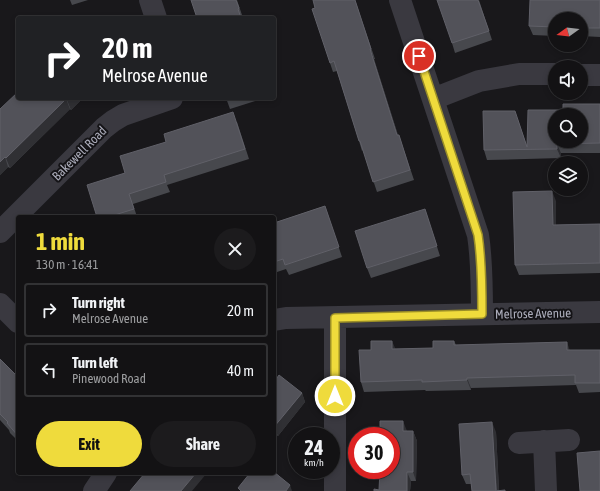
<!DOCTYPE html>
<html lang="en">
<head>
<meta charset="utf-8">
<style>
	:root { --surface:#131214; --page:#1c1b1d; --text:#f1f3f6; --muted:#9d9ea0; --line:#323234; --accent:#efdb3c }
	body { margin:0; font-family:"Asap Condensed",sans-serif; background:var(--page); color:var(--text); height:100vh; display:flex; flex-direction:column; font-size:15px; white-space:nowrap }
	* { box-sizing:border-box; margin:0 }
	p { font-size:13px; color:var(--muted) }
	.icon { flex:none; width:22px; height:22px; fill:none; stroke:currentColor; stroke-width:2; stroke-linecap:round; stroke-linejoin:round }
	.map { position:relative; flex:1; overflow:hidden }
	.details { position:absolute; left:16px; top:215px; width:260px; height:260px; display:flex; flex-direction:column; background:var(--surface); border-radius:4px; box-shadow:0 2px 6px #0003,0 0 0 1px var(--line) }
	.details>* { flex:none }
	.banner { position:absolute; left:16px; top:16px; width:260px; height:84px; border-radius:4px; box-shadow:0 2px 6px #0003,0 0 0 1px var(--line); background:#202124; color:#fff; overflow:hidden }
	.needle { width:26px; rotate:255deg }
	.buttons { position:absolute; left:548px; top:12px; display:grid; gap:8px }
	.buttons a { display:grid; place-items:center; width:40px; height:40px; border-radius:50%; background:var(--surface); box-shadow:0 2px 6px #0003,0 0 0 1px var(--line); font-size:20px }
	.speed { position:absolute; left:288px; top:427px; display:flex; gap:8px; font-size:20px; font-weight:700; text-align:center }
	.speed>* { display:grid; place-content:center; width:52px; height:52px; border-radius:50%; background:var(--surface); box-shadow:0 2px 6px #0003,0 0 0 1px var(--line); line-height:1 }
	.speed small { font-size:10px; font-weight:400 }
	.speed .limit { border:6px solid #d22; background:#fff; color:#111 }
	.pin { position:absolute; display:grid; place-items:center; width:34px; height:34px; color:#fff; margin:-17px; border:2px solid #fff; border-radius:50%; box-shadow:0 1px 4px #0007 }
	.me { position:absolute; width:44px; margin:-22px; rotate:0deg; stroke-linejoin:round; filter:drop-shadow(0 0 3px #0008) }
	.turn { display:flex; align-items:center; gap:14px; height:84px; padding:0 20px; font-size:18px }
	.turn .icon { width:52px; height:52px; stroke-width:2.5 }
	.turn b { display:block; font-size:28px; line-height:34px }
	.round { display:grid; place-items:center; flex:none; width:42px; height:42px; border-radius:21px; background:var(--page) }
	.summary { display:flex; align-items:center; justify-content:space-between; height:68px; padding:0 20px }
	h1 { font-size:24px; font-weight:700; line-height:30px; color:var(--accent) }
	.action { display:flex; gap:8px; margin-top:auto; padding:8px 20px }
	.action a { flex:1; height:46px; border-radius:24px; background:var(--accent); color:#111; font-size:16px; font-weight:700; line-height:46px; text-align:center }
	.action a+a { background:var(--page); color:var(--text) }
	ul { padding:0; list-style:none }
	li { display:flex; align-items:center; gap:12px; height:54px; margin:0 8px 6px; padding:0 12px; border:2px solid var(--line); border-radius:4px }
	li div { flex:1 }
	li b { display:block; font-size:15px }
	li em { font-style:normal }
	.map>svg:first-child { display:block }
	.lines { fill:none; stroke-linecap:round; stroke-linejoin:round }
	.minor { stroke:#3a3940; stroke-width:22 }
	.wall { fill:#47484d }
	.shaded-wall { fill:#303034 }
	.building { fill:#525259; stroke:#606068; fill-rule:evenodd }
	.route-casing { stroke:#9b8e27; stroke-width:10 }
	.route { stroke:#efdb3c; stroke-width:7 }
	.labels { text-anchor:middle; stroke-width:4; stroke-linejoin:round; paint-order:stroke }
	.street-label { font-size:13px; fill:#abacba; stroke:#141316 }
</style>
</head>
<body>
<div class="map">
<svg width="600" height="491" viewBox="0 0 600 491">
	<rect width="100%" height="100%" fill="#19181b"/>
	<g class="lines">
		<path class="minor" d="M 150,0 L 156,18
			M 400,0 L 478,235 C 482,261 482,288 482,314
			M 581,75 L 600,75
			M 433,99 L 479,81 L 519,74 L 555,74
			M 0,232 L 104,128 L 113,121 L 123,115 L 172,98
			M 0,304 L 18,322
			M 274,320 L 286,318 L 600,312
			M 544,441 L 546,491
			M 519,443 L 569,440
			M 94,491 L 106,473
			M 335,491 L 335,318"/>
	</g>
	<path class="wall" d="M 70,0 L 88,0 L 72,5 Z
		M 237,0 L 243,18 L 197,18 Z
		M 355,0 L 375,59 L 374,59 L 398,135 L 399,135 L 414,180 L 377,192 L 363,150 L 362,151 L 359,141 L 337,71 L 333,72 L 330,63 Z
		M 479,0 L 492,40 L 455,53 L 452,43 Z
		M 600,0 L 600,37 L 581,36 L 581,19 L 555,19 L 555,36 L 533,35 L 529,26 Z
		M 18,98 L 83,98 L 71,110 L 70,109 L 10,168 L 8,167 L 0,175 L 0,109 Z
		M 226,98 L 265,98 L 230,109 Z
		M 600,104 L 600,153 L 561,153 L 561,158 L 487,160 L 484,150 L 518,120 L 527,146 L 563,110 Z
		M 237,122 L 249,159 L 167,185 L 170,192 L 133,204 L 137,217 L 97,217 L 125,173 Z
		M 556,201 L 556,225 L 600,224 L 600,273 L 519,275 L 515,265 Z
		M 325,206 L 342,257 L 289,275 L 286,269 L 274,273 L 274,223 Z
		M 425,209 L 440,256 L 371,278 L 367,268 Z
		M 454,341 L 456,345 L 570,350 L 600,350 L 600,392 L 579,393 L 576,385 L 471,388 L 471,390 L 426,391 L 425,390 L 364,392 L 361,382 L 395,349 L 433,348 Z
		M 0,359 L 18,377 L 18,441 L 10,433 L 9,430 L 0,420 Z
		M 274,382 L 302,393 L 305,402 L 278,436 L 274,433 Z
		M 407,431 L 413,431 L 417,441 L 416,481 L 411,481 L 410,491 L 374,491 L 379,490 Z
		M 496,432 L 499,490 L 472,491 L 471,484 L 466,484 L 462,475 Z"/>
	<path class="shaded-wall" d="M 370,49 L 374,59 L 401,145 L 397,135 Z
		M 70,98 L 83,98 L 71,110 L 67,100 Z
		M 66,99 L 70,109 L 10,168 L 6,158 Z
		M 557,144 L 561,153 L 561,158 L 557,149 Z
		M 5,157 L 8,167 L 0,175 L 0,162 Z
		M 552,191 L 556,201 L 556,235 L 553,225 Z
		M 392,341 L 396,350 L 392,349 Z
		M 567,342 L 570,351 L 567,350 Z
		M 467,378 L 471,388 L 471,390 L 467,380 Z
		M 302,393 L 305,402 L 278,436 L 274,427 Z
		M 403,421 L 407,431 L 407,441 L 403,431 Z
		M 492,422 L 496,432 L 499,491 L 497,491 Z
		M 413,431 L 417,441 L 416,481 L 413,472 Z
		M 407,472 L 411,481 L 410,491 L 407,491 Z
		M 196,473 L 207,473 L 192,491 L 181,491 Z
		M 290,485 L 292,491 L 286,491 Z"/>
	<path class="building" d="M 191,0 L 236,0 L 239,8 L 238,9 L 241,18 L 197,18 Z
		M 313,0 L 355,0 L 371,49 L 370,49 L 397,135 L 399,135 L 410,170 L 373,182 L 360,141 L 359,141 L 334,61 L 330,63 L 312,9 L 315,8 Z
		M 437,0 L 478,0 L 489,31 L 452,43 Z
		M 530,0 L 600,0 L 600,28 L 581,28 L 581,19 L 555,19 L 555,27 L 529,26 Z
		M 18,92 L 18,98 L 70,98 L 67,100 L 66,99 L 6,158 L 5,157 L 0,162 L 0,109 Z
		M 563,104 L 600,104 L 600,143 L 557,144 L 557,149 L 484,150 L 483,111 L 515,111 L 527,147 L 528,110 L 563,110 ZM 555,115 L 581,115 L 581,141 L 555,141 Z
		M 233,112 L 245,149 L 164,175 L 166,182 L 129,194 L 134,209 L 108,217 L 97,217 L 87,185 L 125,173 L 120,156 L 166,142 L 164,134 Z
		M 552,191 L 553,225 L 600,224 L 600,263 L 515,265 L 513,192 Z
		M 325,206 L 339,247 L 285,265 L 283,259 L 274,262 L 274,223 Z
		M 425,209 L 437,246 L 367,268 L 355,231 Z
		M 371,341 L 392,341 L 392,349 L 433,348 L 433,341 L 454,341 L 454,345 L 567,342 L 567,350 L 600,350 L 600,383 L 575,383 L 575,375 L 467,378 L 467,380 L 422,382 L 422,380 L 361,382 L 359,350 L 371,350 Z
		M 0,359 L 18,377 L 18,436 L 7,423 L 8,422 L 0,414 Z
		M 279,375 L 302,393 L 274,427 L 274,382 Z
		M 380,421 L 403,421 L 403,431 L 413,431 L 413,472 L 407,472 L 407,491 L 374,491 L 374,489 L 379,490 L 380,470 L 391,470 L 391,436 L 380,436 Z
		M 492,422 L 496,491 L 505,490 L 505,491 L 472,491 L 470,474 L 462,475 L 459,424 Z
		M 600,451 L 600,491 L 580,491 L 577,453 Z
		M 274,472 L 290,485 L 286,491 L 241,491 L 238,488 L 250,473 L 274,473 Z
		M 145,473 L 196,473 L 181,491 L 130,491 Z"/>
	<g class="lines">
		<g class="route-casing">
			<path id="route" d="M 335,396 L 335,318 L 482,314 C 482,288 482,261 478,235 L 419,56"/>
		</g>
		<use href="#route" class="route"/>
	</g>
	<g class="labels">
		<g class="street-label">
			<text transform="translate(79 153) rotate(-45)" y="5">Bakewell Road</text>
			<text transform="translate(533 313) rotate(-1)" y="5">Melrose Avenue</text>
		</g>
	</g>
</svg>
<div class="buttons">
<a><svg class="needle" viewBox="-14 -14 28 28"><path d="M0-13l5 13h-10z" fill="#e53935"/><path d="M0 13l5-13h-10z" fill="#9d9ea0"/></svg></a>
<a><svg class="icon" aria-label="sound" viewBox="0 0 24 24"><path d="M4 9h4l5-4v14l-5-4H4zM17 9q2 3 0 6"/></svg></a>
<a><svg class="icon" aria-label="search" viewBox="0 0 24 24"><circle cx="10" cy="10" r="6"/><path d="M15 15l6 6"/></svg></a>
<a><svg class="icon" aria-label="layers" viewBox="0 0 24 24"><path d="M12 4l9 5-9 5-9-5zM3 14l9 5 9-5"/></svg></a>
</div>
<div class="speed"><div>24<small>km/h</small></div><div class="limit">30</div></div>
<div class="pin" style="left:419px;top:56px;background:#d93025"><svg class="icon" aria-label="arrive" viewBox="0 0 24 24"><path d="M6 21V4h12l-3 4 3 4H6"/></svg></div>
<svg class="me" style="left:335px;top:396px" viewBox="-20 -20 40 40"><circle r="17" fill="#efdb3c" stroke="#fff" stroke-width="3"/><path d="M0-11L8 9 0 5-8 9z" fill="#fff"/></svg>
<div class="banner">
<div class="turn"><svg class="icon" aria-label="right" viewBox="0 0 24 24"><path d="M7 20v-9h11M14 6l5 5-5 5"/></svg><div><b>20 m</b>Melrose Avenue</div></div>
</div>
<section class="details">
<div class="summary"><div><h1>1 min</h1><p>130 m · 16:41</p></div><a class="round"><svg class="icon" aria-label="close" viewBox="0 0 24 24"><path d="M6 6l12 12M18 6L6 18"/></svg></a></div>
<ul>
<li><svg class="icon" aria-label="right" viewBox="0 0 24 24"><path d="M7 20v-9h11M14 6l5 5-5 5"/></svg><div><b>Turn right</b><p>Melrose Avenue</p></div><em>20 m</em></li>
<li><svg class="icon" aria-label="left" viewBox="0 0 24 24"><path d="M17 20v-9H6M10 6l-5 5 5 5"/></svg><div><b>Turn left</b><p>Pinewood Road</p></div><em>40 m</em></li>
</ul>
<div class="action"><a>Exit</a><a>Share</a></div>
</section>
</div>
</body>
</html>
